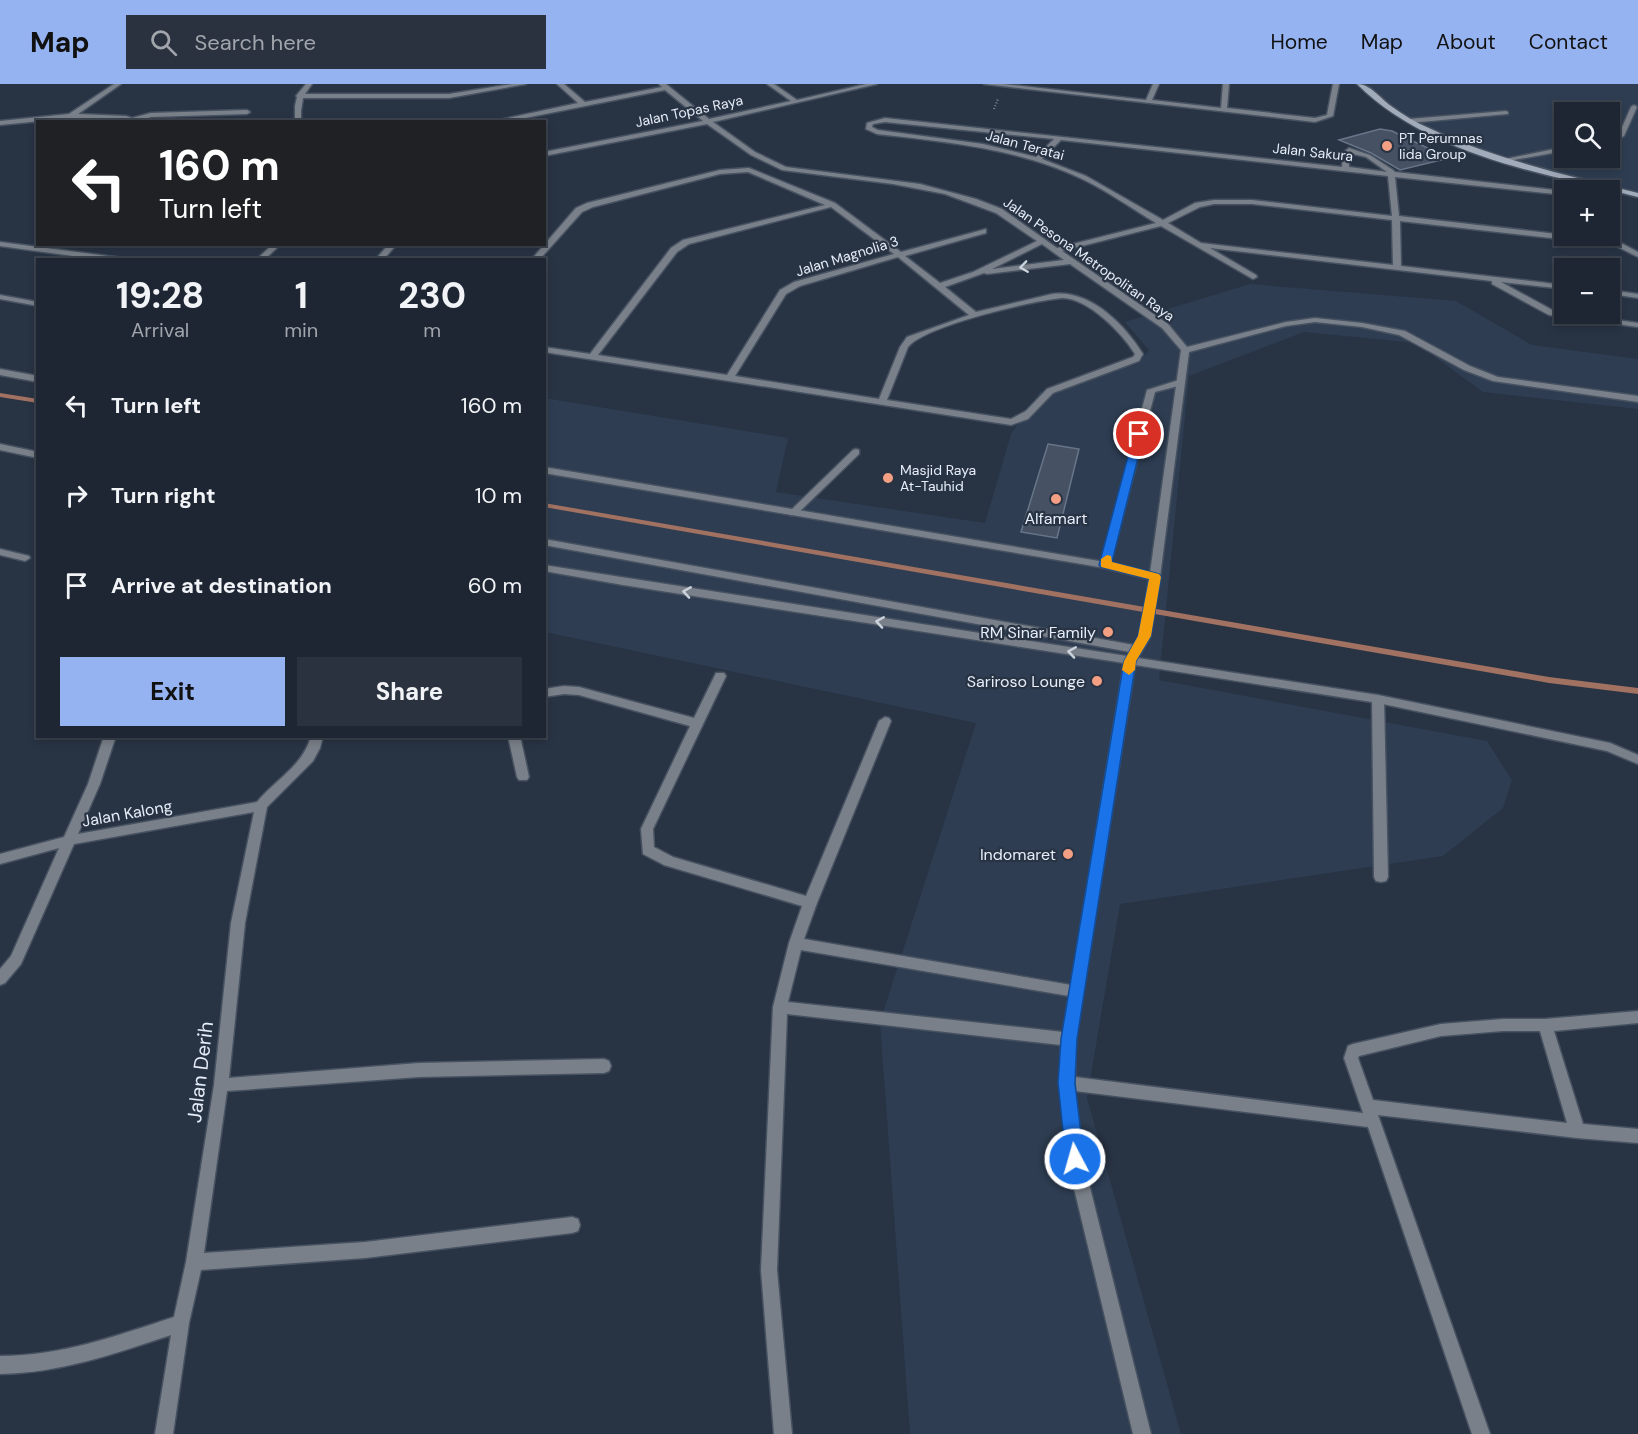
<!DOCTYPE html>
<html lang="en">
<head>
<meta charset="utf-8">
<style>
	:root { --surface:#1e2633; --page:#2b323f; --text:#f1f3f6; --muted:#a1a5ac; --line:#3c434e; --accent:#95b2f1 }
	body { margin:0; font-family:"DM Sans",sans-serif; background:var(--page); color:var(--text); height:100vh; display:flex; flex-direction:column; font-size:22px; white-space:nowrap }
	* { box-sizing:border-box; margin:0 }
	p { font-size:20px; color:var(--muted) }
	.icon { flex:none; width:33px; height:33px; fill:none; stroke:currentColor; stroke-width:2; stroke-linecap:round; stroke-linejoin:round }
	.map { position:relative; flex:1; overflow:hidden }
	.side { position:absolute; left:36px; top:174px; width:510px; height:480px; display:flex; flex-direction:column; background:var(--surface); border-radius:0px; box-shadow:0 3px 9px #0003,0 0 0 2px var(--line) }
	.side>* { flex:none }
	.guide { position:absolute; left:36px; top:36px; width:510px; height:126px; border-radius:0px; box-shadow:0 3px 9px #0003,0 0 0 2px var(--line); background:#202124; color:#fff; overflow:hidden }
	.controls { position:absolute; left:1554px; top:18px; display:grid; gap:12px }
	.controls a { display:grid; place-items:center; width:66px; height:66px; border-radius:0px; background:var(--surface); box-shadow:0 3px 9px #0003,0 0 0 2px var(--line); font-size:30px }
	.pin { position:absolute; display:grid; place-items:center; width:51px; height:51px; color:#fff; margin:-26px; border:3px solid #fff; border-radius:50%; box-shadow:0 2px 6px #0007 }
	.me { position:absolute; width:66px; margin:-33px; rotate:354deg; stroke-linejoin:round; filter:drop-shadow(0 0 4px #0008) }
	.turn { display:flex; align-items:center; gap:21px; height:126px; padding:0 24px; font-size:27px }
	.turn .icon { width:78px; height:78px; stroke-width:2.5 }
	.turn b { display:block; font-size:42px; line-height:51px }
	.eta { display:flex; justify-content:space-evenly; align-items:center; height:102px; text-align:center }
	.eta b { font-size:36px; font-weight:700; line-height:42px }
	.cta { display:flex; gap:12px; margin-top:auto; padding:12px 24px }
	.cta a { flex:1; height:69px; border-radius:0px; background:var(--accent); color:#111; font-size:24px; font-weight:700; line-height:69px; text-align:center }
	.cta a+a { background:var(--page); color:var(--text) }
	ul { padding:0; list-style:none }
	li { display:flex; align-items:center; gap:18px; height:90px; padding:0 24px }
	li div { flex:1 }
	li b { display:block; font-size:22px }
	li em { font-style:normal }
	header { display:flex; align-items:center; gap:36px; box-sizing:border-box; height:84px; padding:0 30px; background:var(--accent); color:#111 }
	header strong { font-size:28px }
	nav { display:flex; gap:33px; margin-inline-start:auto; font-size:21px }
	.search { width:420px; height:54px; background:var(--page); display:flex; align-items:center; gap:15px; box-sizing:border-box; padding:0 21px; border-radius:0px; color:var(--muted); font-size:22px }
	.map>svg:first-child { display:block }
	.built { fill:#2e3d52; fill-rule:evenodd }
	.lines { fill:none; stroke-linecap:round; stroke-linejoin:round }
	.stream { fill:#a17161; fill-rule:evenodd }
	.building { fill:#465264; stroke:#687588; stroke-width:1.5 }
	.service-casing { stroke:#465161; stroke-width:3 }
	.minor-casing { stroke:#465161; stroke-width:3 }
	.secondary-casing { stroke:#465161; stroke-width:3 }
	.path { stroke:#87909e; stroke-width:2; stroke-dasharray:1 2; stroke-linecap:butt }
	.service { fill:#7a8089; fill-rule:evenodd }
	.minor { fill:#7a8089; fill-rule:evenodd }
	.secondary { fill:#a2abba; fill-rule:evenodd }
	.oneway { stroke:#cbd2dc }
	.route { fill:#1a73e8; stroke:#114b97; stroke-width:1.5 }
	.slow { fill:#f59e0b }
	.poi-dot { fill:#f39f83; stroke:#283344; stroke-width:2 }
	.labels { text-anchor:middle; stroke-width:4.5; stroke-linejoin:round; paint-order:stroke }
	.far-street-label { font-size:14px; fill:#e6edf8; stroke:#283344 }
	.far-poi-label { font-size:14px; fill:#e6edf8; stroke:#283344; text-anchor:start }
	.poi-label { font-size:16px; fill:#e6edf8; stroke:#283344; text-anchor:end }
	.street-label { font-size:16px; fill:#e6edf8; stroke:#283344 }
	.near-street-label { font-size:20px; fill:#e6edf8; stroke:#283344 }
</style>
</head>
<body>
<header>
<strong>Map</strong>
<div class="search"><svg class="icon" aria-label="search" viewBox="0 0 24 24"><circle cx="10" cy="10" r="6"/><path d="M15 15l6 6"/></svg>Search here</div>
<nav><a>Home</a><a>Map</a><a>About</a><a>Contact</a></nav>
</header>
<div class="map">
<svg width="1638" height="1350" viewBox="0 0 1638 1350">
	<rect width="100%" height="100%" fill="#283344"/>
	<path class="built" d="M 1359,0 L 1638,0 L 1638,111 L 1500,75 L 1429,50 L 1380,20 ZM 1564,28 L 1610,28 L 1610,74 L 1564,74 Z
		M 1250,200 L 1456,217 L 1532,261 L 1638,275 L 1638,325 L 1483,308 L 1416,259 L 1304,248 L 1189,292 L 1159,596 L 1487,657 L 1512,696 L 1503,724 L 1443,772 L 1120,820 L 1087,1014 L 1181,1350 L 910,1350 L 880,938 L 976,639 L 545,548 L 544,314 L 788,354 L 776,408 L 985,439 L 1011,350 L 1040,308 L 1139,279 L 1149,266 L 1125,238 Z"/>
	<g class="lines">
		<path class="stream" d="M 0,309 L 38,315 L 38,319 L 0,313 Z
			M 544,419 L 1549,593 L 1638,604 L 1638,610 L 1549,599 L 544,423 Z"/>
	</g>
	<path class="building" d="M 1380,45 L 1392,47 L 1436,68 L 1432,69 L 1445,75 L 1400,86 L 1371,69 L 1339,56 Z
		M 1048,360 L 1079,365 L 1057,454 L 1021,448 Z"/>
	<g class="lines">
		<g class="service-casing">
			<path id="service" d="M 1634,21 L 1637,23 L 1624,52 L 1610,60 L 1610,56 L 1619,50 L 1631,23 Z
				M 1506,27 L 1508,28 L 1508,30 L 1409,39 L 1406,37 L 1409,35 Z
				M 1564,63 L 1564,67 L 1503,78 L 1500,76 Z
				M 1179,296 L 1182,297 L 1182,301 L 1155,308 L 1110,481 L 1105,484 L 1101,483 L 1100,481 L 1147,306 Z
				M 856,365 L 859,366 L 859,370 L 796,431 L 790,431 L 790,427 L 853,366 Z
				M 1378,611 L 1384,615 L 1388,793 L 1386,797 L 1381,798 L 1376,797 L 1374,793 L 1372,615 Z"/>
		</g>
		<g class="minor-casing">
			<path id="minor" d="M 114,0 L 121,0 L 78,30 L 126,32 L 132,34 L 151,29 L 247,26 L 250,28 L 247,30 L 151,33 L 137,38 L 71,34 L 0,41 L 0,37 L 69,30 Z
				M 306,0 L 312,0 L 305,10 L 449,10 L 512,0 L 526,0 L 449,14 L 303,14 L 301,27 L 301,38 L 295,38 L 295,22 L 297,13 L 296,12 Z
				M 557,0 L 564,0 L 585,18 L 662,3 L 659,0 L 666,0 L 709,35 L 791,17 L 767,0 L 774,0 L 797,16 L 866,0 L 877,0 L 713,38 L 755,68 L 786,83 L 920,100 L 976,115 L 1002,125 L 1057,164 L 1156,139 C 1131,124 1106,106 1080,94 C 1017,64 945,58 877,50 L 866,45 L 867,39 L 885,34 L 1342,83 L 1343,69 L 1349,64 L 1370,71 L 1393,86 L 1395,88 L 1564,107 L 1564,111 L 1395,93 L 1399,132 L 1611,156 L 1610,139 L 1614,141 L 1619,158 L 1638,168 L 1638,173 L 1614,161 L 1400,137 L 1401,182 L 1564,201 L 1564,205 L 1501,198 L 1554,227 L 1638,239 L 1638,243 L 1549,231 L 1492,200 L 1492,197 L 1210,164 L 1256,191 L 1257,193 L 1253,195 L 1161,142 L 1062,167 L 1168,240 L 1187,263 L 1286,238 L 1315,234 L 1362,239 L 1405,247 L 1470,282 L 1498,293 L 1638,312 L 1638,318 L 1493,297 L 1464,286 L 1399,251 L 1362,243 L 1315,238 L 1286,242 L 1189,268 L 1160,493 L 1150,553 L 1138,574 L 1378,611 L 1610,659 L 1638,671 L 1638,680 L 1607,667 L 1378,619 L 1135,581 L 1076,955 L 1075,993 L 1363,1029 L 1344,974 L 1348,962 L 1353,960 L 1441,940 L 1503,935 L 1545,935 L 1638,927 L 1638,939 L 1554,947 L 1583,1040 L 1638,1045 L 1638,1059 L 1577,1054 L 1378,1031 L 1490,1350 L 1472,1350 L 1368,1043 L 1075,1007 L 1083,1075 L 1151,1350 L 1133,1350 L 1067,1075 L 1060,999 L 1061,961 L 787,930 L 777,1186 L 792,1350 L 774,1350 L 761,1186 L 773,923 L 789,859 L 802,822 L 664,781 L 643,770 L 641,745 L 690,642 L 579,611 L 564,610 L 544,613 L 544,605 L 564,602 L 579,603 L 694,634 L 716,589 L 724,589 L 726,592 L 653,745 L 654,763 L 673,773 L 806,812 L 879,637 L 885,633 L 889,634 L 891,637 L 817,819 L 804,855 L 1071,901 L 1124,579 L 623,501 L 544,487 L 544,481 L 1127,572 L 1130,568 L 544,461 L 544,455 L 1134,561 L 1140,553 L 1149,495 L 1105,484 L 544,389 L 544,383 L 1105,478 L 1150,489 L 1181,266 L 1162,244 L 1070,180 L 987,190 L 984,189 L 945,203 L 976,228 L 1052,210 C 1090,205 1124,240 1143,270 L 1139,277 L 1053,309 L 1028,335 L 1011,341 L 544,268 L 544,263 L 590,270 L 671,164 L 683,156 L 825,121 L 748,88 L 720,90 L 593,123 L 582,128 L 539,176 L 531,176 L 576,124 L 587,119 L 720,86 L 749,84 L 835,119 L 901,168 L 986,145 L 986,149 L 905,172 L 940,199 L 973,188 L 1037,157 L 996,129 L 945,110 L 893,100 L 782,86 L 751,71 L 707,40 L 544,72 L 544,68 L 703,37 L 665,6 L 505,38 L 490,38 L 578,19 ZM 885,38 L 1054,55 L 1036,73 L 983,60 L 878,46 L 872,43 L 873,40 ZM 1061,56 L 1388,92 L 1392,132 L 1252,116 L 1214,116 L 1195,119 L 1163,136 L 1086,92 L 1042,75 ZM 1349,69 L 1366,73 L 1387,88 L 1349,83 ZM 1214,120 L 1252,120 L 1392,136 L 1393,181 L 1201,159 L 1168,139 L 1200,123 ZM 831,123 L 894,170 L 794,198 L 780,206 L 727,291 L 598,271 L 677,168 L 689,160 ZM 1042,160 L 1064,176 L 992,185 ZM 898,173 L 969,231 L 907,253 L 900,263 L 879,315 L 735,292 L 786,210 L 800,202 ZM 1063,214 C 1089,215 1122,249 1135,270 L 1133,273 L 1047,305 L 1026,327 L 1011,335 L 887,316 L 908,263 C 924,242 1034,216 1063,214 ZM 801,866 L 1069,912 L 1063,948 L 788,918 ZM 1503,947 L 1540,947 L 1567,1039 L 1373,1016 L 1358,974 L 1359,972 L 1441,952 Z
				M 984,0 L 1004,0 L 1146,16 L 1153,0 L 1159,0 L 1152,16 L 1221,24 L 1223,0 L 1229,0 L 1227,24 L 1315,34 L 1327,31 L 1333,0 L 1339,0 L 1333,32 L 1315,38 Z
				M 0,158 L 123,174 L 126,176 L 102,176 L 0,162 Z
				M 273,160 L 281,160 L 264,176 L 256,176 Z
				M 389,160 L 397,160 L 383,176 L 375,176 Z
				M 1610,206 L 1638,210 L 1638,214 L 1610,210 Z
				M 0,211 L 38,218 L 38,222 L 0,215 Z
				M 0,285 L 38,292 L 38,298 L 0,291 Z
				M 0,360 L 38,368 L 38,374 L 0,366 Z
				M 0,465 L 29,472 L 30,474 L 25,477 L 0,471 Z
				M 104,652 L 116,652 L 100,700 L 78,750 L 257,718 C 276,695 303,682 311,652 L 323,652 L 320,664 L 313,677 L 267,723 L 245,839 L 229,994 L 419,979 L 604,975 L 609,977 L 611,982 L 609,987 L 604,989 L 419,993 L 227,1007 L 204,1169 L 365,1158 L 572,1133 L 578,1135 L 580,1141 L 578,1147 L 572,1149 L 365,1174 L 201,1186 L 189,1239 L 173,1350 L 155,1350 L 171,1251 C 114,1270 60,1289 0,1290 L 0,1272 C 61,1272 116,1252 174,1233 L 186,1178 L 214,1001 L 231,839 L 254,728 L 74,760 L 21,880 L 5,899 L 0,901 L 0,885 L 11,872 L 59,764 L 0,780 L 0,770 L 64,753 L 88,700 Z
				M 508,652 L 520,652 L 529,693 L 527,696 L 519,696 L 517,693 Z"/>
		</g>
		<g class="secondary-casing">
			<path id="secondary" d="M 1357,0 C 1370,0 1380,14 1391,22 C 1403,31 1417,39 1431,45 C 1497,76 1567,91 1638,109 L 1638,113 C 1542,89 1430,72 1357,0 Z"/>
		</g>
		<path class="path" d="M 994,25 L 998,15"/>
		<use href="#service" class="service"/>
		<use href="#minor" class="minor"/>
		<use href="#secondary" class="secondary"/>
	</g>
	<defs><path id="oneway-chevron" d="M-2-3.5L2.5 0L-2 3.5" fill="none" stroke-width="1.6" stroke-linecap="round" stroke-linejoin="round" transform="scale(1.5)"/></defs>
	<g class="oneway">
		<use href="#oneway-chevron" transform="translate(1024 183) rotate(172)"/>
		<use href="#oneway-chevron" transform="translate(687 508) rotate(-171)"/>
		<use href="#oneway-chevron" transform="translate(880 538) rotate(-171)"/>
		<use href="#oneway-chevron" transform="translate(1072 568) rotate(-171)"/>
	</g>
	<path class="route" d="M 1139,347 L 1144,350 L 1112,478 L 1159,490 L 1161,493 L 1151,552 L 1136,577 L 1077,955 L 1075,999 L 1084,1075 L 1081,1081 L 1075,1084 L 1069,1081 L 1066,1075 L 1058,999 L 1061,955 L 1124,577 L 1138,552 L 1149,495 L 1101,483 L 1099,481 L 1134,350 Z"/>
	<path class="slow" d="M 1107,471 L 1111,472 L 1112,478 L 1159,490 L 1161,493 L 1151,552 L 1136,577 L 1135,586 L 1129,591 L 1122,586 L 1124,577 L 1138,552 L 1149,495 L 1101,483 L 1101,475 Z"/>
	<g class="poi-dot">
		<circle cx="1387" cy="62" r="6"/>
		<circle cx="888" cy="394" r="6"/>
		<circle cx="1056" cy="415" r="6"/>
		<circle cx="1108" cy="548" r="6"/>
		<circle cx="1097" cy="597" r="6"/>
		<circle cx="1068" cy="770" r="6"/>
	</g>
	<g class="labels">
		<g class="far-street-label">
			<text transform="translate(689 27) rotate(-12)" y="5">Jalan Topas Raya</text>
			<text transform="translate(1025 61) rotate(15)" y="5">Jalan Teratai</text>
			<text transform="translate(1313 68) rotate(6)" y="5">Jalan Sakura</text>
			<text transform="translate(847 172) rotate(-17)" y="5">Jalan Magnolia 3</text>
			<text transform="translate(1089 175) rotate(35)" y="5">Jalan Pesona Metropolitan Raya</text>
		</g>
		<g class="far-poi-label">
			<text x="1399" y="59">PT Perumnas<tspan x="1399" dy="16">Iida Group</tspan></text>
			<text x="900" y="391">Masjid Raya<tspan x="900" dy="16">At-Tauhid</tspan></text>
		</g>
		<g class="poi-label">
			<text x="1056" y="440" text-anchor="middle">Alfamart</text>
			<text x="1096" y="554">RM Sinar Family</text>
			<text x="1085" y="603">Sariroso Lounge</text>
			<text x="1056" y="776">Indomaret</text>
		</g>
		<g class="street-label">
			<text transform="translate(127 729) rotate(-10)" y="6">Jalan Kalong</text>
		</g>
		<g class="near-street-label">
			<text transform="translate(200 988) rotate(-83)" y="7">Jalan Derih</text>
		</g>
	</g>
</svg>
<div class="controls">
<a><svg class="icon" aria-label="search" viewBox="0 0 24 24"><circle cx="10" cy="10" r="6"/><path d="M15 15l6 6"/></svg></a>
<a>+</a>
<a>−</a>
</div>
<div class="pin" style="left:1139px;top:350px;background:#d93025"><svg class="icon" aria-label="arrive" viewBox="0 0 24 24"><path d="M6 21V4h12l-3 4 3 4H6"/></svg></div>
<svg class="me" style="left:1075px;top:1075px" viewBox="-20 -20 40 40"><circle r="17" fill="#1a73e8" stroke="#fff" stroke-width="3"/><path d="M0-11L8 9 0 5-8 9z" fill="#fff"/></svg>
<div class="guide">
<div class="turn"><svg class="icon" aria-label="left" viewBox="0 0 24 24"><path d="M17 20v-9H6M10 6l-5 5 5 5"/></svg><div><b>160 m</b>Turn left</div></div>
</div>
<section class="side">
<div class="eta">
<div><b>19:28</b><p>Arrival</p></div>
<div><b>1</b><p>min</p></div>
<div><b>230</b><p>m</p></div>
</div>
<ul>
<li><svg class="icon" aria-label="left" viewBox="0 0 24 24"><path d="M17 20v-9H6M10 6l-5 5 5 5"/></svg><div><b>Turn left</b></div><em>160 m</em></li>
<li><svg class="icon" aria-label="right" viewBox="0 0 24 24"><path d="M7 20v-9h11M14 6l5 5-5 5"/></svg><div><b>Turn right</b></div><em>10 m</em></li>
<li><svg class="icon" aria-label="arrive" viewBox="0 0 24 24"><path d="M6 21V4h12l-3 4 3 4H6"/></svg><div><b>Arrive at destination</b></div><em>60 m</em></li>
</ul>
<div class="cta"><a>Exit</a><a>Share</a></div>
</section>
</div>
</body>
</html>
